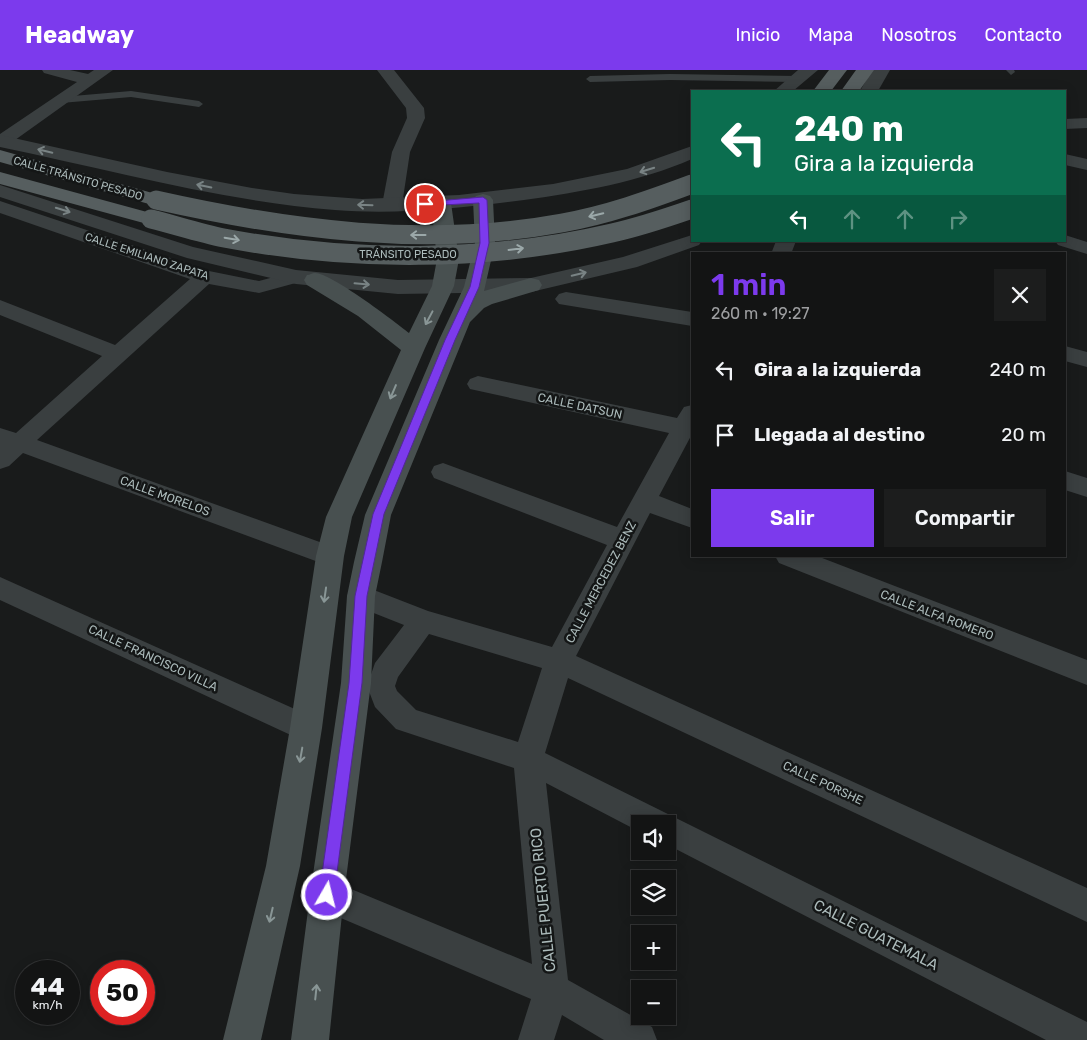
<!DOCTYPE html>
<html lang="es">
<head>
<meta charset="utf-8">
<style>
	:root { --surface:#131414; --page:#1c1d1d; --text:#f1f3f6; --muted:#9d9ea0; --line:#323334; --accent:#7c3aed }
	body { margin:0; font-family:Rubik,sans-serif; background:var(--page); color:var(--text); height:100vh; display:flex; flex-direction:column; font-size:19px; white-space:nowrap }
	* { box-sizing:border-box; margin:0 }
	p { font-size:16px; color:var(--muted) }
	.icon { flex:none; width:28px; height:28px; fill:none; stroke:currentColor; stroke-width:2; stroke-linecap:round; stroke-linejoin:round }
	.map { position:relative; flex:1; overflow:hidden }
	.drawer { position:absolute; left:691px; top:182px; width:375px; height:305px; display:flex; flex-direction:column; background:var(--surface); border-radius:0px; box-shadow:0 2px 12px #0003,0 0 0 1px var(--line) }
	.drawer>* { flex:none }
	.top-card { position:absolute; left:691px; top:20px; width:375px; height:152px; border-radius:0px; box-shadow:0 2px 12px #0003,0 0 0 1px var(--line); background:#0b6e4f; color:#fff; overflow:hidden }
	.buttons { position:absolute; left:631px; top:745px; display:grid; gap:10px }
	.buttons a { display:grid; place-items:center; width:45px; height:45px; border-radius:0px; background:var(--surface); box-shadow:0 2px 12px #0003,0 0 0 1px var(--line); font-size:25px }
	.speed { position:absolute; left:15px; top:890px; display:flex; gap:10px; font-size:25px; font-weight:700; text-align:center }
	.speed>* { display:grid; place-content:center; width:65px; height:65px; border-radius:50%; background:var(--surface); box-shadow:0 2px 12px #0003,0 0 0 1px var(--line); line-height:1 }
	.speed small { font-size:12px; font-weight:400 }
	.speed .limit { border:8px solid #d22; background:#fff; color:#111 }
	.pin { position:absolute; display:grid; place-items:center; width:42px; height:42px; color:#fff; margin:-21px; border:2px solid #fff; border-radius:50%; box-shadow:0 1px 5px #0007 }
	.me { position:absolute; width:55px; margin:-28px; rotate:8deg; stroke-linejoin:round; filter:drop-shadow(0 0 4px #0008) }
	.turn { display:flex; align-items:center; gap:18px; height:105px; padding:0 20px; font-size:22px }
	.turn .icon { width:65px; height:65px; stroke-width:2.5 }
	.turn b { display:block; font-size:35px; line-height:42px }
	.lanes { display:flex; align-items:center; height:48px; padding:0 20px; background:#0003; justify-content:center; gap:25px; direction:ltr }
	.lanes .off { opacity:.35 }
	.round { display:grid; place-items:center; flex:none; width:52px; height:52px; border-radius:0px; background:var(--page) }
	.headline { display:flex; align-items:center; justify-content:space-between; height:85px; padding:0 20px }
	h1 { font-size:30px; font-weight:600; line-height:38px; color:var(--accent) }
	.button { display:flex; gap:10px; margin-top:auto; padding:10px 20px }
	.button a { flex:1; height:58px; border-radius:0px; background:var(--accent); color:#fff; font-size:20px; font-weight:600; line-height:58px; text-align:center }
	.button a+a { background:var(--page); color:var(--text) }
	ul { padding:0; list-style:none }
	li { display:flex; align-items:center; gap:15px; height:65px; padding:0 20px }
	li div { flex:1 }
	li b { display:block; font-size:19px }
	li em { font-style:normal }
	header { display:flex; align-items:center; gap:30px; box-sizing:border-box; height:70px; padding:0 25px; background:var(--accent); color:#fff }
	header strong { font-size:24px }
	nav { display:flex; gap:28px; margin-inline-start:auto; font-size:18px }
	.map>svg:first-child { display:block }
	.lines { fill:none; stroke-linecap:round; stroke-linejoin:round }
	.service { fill:#3a3f40; fill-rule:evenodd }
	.minor { fill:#3a3f40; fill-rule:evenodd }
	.tertiary { fill:#3a3f40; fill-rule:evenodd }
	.secondary { fill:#485050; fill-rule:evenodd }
	.primary { fill:#565e5f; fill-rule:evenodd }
	.primary-bridge { stroke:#565e5f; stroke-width:19 }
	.oneway { stroke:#798384 }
	.oneway2 { stroke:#9ba8a9 }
	.oneway3 { stroke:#899696 }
	.route { fill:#7c3aed; stroke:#51269a }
	.labels { text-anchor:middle; stroke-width:5; stroke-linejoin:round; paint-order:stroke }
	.far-street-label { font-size:11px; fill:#acbbbb; stroke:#141616 }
	.street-label { font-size:12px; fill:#acbbbb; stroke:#141616 }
	.near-street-label { font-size:15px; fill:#acbbbb; stroke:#141616 }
</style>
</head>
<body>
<header>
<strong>Headway</strong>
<nav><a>Inicio</a><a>Mapa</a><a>Nosotros</a><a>Contacto</a></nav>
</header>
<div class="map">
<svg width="1087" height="970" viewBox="0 0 1087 970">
	<rect width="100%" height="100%" fill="#191b1b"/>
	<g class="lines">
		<path class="service" d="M 1006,0 L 1014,0 L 1015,2 L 1011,5 Z
			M 670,4 L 797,6 L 801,9 L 797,12 L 670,10 L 590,12 L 586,9 L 590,6 Z
			M 131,21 L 199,31 L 203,34 L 199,37 L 131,27 L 61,33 L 57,30 L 61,27 Z"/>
		<path class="minor" d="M 42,0 L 70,0 L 88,4 L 94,0 L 113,0 L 8,75 L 0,76 L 0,64 L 77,12 L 44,3 Z
			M 377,0 L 394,0 L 424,38 L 425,48 L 410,82 L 402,135 L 399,139 L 392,141 L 385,139 L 382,135 L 392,82 L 407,48 L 406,38 Z
			M 1087,48 L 1087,58 L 1065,59 L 1065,49 Z
			M 1065,84 L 1087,89 L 1087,100 L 1065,95 Z
			M 0,131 L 209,201 L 259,211 L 296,201 L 303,203 L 306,207 L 303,211 L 259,223 L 209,214 L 37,370 L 339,479 L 343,486 L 339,493 L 330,496 L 321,493 L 23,383 L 9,396 L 0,399 L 0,358 L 16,363 L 102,286 L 0,245 L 0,230 L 115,275 L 190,209 L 0,143 Z
			M 1065,165 L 1087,172 L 1087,184 L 1058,175 L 1055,171 L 1065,171 Z
			M 776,171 L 796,171 L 791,184 L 771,184 Z
			M 566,222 L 692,242 L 692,256 L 559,234 L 555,229 L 559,224 Z
			M 1065,276 L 1087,282 L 1087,297 L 1065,291 Z
			M 478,306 L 677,348 L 684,337 L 692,335 L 692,364 L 659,426 L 692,439 L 692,458 L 650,443 L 576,586 L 1087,818 L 1087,852 L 568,608 L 545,683 L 1087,952 L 1087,970 L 1046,970 L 668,775 L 668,754 L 640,754 L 640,762 L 546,713 L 568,910 L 652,957 L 657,970 L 604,970 L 562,945 L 554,970 L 518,970 L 531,929 L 315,837 L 310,825 L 315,813 L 327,809 L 532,894 L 514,698 L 396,659 L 375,637 L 367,616 L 375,593 L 404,555 L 351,534 L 347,526 L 351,518 L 361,515 L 428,541 L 552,577 L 607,475 L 434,408 L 431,402 L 434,396 L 443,393 L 617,457 L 669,363 L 470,319 L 467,314 L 470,309 ZM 429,564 L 542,598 L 518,672 L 416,640 L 397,621 L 395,616 L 398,607 Z
			M 1065,401 L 1087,408 L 1087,427 L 1065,420 Z
			M 775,486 L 817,486 L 1087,590 L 1087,615 L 779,493 Z
			M 0,507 L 317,649 L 321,658 L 317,667 L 306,671 L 295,667 L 0,530 Z"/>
		<path class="tertiary" d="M 798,0 L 818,0 L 793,21 L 774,21 Z
			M 872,0 L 890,0 L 878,21 L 860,21 Z
			M 0,65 L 167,102 L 252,118 L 294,124 L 362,129 L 459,125 L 553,114 L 627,99 L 692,76 L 692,89 C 639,112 581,122 524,130 C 462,138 397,145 335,140 C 221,131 111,100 0,77 Z
			M 0,115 L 193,177 L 296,200 L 398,210 L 531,208 L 623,187 L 692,165 L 692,171 L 702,171 L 699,175 L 637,197 L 531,222 L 398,224 L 296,214 L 187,188 L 0,127 Z"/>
		<path class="secondary" d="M 483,124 L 490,126 L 493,130 L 495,173 L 484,221 L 531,208 L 539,210 L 542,215 L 539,220 L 492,234 L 484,238 L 470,252 L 391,445 L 382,492 L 375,526 L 371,613 L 344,825 L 329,970 L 291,970 L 310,825 L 341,613 L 347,526 L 354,492 L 365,445 L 439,270 L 464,217 L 475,173 L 473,130 L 476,126 Z
			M 441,127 L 448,129 L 451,133 L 459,189 L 454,216 L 425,278 L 352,447 L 344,486 L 322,658 L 300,796 L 261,970 L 223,970 L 266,796 L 290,658 L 316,486 L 326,447 L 401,280 L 358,246 L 307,215 L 304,210 L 307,205 C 310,205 312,203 315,203 C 331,203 394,251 409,263 L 432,216 L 437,189 L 431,133 L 434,129 Z"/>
		<path class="primary" d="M 829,0 L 847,0 L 831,21 L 813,21 Z
			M 856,0 L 874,0 L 859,21 L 841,21 Z
			M 0,80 L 163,126 L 166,130 L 163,134 L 156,136 L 0,92 Z
			M 0,102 L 158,145 L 161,149 L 158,153 L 151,155 L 0,114 Z"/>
		<path class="primary-bridge" d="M 156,130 C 290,160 426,178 562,153 C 607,145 649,130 692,114
			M 151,149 C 175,155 200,163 224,168 C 351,192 487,192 612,163 C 639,157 666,148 692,139"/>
	</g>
	<defs><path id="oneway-shaft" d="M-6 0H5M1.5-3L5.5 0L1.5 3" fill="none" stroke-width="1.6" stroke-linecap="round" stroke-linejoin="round" transform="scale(1.25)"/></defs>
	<g class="oneway">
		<use href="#oneway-shaft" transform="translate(45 81) rotate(-167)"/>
		<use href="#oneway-shaft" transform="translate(647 100) rotate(163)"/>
		<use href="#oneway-shaft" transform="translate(204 116) rotate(-168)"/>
		<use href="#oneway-shaft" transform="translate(365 135) rotate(-178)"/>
		<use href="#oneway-shaft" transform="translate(63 140) rotate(17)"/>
		<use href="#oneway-shaft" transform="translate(579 204) rotate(-13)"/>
		<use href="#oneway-shaft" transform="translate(362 214) rotate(5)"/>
	</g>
	<g class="oneway2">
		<use href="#oneway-shaft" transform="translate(596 145) rotate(166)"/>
		<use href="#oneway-shaft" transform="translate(418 165) rotate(-180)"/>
		<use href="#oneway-shaft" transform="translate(232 169) rotate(10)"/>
		<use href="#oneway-shaft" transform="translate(516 179) rotate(-7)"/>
	</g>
	<g class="oneway3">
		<use href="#oneway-shaft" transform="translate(429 248) rotate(118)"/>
		<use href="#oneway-shaft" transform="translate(393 322) rotate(113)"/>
		<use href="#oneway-shaft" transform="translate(325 525) rotate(98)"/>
		<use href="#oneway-shaft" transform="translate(301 685) rotate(100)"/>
		<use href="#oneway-shaft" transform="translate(271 845) rotate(103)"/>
		<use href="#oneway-shaft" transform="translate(316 922) rotate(-84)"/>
	</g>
	<path class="route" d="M 483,127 L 487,130 L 489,173 L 479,217 L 455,270 L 384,444 L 367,526 L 362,613 L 334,825 L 332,830 L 327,832 L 322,830 L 319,825 L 349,613 L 355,526 L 373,444 L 445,270 L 470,217 L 480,173 L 479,133 L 425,136 L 421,134 L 425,132 Z"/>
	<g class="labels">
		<g class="far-street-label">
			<text transform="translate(78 108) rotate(16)" y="4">CALLE TRÁNSITO PESADO</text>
			<text x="408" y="188">TRÁNSITO PESADO</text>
			<text transform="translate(147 186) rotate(18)" y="4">CALLE EMILIANO ZAPATA</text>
		</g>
		<g class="street-label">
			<text transform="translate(580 336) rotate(12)" y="4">CALLE DATSUN</text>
			<text transform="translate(165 426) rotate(20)" y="4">CALLE MORELOS</text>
			<text transform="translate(601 512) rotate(-62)" y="4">CALLE MERCEDEZ BENZ</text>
			<text transform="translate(937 545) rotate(21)" y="4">CALLE ALFA ROMERO</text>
			<text transform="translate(153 588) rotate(25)" y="4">CALLE FRANCISCO VILLA</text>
			<text transform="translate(823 713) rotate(25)" y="4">CALLE PORSHE</text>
		</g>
		<g class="near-street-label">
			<text transform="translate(543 830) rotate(-96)" y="5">CALLE PUERTO RICO</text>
			<text transform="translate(876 865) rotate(27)" y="5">CALLE GUATEMALA</text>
		</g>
	</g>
</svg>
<div class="buttons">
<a><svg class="icon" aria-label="sound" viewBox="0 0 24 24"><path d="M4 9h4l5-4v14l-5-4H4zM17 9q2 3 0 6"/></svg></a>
<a><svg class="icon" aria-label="layers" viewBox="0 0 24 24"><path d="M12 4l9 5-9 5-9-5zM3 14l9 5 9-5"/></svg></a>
<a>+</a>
<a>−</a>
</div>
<div class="speed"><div>44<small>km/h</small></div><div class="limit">50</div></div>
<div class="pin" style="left:425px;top:134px;background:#d93025"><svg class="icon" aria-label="arrive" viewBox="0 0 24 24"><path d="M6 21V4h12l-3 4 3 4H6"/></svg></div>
<svg class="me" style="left:327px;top:825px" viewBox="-20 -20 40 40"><circle r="17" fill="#7c3aed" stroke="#fff" stroke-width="3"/><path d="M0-11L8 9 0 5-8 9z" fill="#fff"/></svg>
<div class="top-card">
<div class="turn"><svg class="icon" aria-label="left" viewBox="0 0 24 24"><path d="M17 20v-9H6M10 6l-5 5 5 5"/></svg><div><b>240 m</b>Gira a la izquierda</div></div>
<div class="lanes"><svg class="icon" aria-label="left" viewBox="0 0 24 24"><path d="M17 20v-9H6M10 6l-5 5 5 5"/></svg><svg class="icon off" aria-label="ahead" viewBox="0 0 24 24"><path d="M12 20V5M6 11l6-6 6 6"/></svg><svg class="icon off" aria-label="ahead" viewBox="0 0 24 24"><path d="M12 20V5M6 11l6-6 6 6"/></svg><svg class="icon off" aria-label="right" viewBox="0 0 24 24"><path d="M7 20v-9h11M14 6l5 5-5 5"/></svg></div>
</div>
<section class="drawer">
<div class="headline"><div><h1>1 min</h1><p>260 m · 19:27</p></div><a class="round"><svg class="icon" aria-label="close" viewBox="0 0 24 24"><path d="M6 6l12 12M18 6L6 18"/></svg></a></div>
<ul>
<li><svg class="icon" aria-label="left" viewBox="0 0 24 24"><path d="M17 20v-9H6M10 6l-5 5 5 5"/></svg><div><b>Gira a la izquierda</b></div><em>240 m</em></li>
<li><svg class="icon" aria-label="arrive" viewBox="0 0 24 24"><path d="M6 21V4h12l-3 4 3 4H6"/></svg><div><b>Llegada al destino</b></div><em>20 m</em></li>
</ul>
<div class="button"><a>Salir</a><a>Compartir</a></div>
</section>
</div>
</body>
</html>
